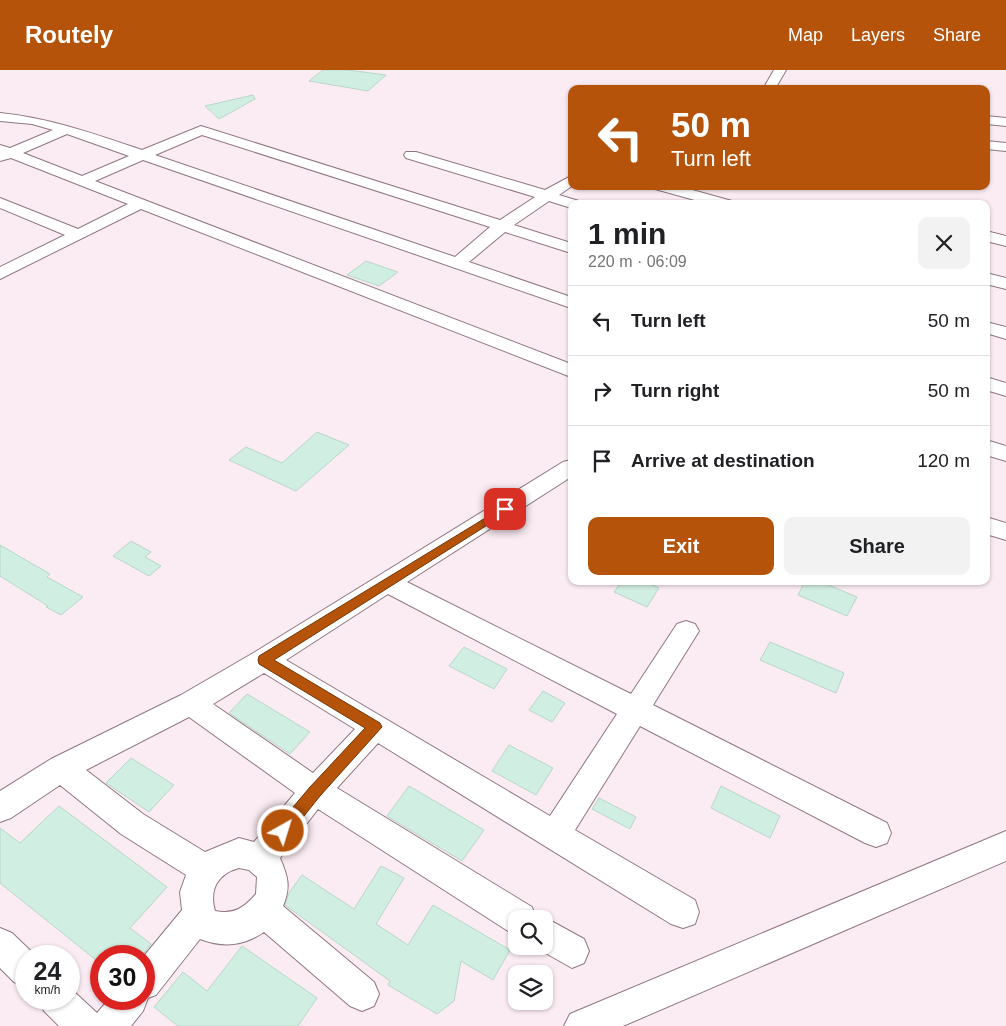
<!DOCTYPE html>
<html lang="en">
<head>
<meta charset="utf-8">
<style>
	:root { --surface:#fff; --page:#f2f2f2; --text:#202124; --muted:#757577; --line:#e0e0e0; --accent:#b45309 }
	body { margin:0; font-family:Arial,sans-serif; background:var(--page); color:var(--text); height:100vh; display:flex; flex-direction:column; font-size:19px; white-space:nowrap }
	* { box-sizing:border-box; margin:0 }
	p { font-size:16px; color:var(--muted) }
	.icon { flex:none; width:28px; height:28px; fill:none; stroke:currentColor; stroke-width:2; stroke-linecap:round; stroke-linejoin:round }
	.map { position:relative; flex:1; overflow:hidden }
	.panel { position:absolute; left:568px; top:130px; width:422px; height:385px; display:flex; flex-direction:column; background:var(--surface); border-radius:10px; box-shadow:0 1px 4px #0004 }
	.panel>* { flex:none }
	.hud { position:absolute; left:568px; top:15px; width:422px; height:105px; border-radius:10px; box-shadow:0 1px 4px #0004; background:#b45309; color:#fff; overflow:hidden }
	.tools { position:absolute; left:508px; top:840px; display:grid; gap:10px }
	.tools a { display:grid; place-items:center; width:45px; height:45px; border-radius:10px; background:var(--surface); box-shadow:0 1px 4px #0004; font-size:25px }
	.speed { position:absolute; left:15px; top:875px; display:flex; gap:10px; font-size:25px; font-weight:700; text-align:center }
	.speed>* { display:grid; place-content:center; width:65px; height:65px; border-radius:50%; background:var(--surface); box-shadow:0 1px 4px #0004; line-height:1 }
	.speed small { font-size:12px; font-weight:400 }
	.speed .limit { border:8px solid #d22; background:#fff; color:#111 }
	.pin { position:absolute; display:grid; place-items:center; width:42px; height:42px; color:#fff; margin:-21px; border-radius:10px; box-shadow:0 2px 8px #0006 }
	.me { position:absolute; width:55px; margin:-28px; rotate:39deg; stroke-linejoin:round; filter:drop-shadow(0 0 4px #0008) }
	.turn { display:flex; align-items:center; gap:18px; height:105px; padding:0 20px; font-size:22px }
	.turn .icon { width:65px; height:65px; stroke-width:2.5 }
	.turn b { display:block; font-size:35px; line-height:42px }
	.round { display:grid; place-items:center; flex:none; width:52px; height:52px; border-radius:10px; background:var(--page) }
	.headline { display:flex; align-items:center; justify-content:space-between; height:85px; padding:0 20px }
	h1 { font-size:30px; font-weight:700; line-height:38px }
	.primary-button { display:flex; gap:10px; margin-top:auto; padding:10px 20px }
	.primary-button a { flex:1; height:58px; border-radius:10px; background:var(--accent); color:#fff; font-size:20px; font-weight:700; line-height:58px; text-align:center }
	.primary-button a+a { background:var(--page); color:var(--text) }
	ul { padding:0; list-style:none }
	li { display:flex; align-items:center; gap:15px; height:70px; padding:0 20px; border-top:1px solid var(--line) }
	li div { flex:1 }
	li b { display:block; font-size:19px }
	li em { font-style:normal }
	header { display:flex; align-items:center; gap:30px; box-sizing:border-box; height:70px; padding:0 25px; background:var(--accent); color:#fff }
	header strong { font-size:24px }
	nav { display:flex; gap:28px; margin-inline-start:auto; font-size:18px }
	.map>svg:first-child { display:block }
	.built { fill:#fbecf3; fill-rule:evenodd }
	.building { fill:#d0eee1; stroke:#b8d6c9 }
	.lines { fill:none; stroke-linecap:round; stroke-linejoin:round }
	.minor-casing { stroke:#907682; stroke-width:2 }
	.minor { fill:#fff; fill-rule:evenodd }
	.route { fill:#b45309; stroke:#753606 }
</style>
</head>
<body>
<header>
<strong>Routely</strong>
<nav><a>Map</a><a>Layers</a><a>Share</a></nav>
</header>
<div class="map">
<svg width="1006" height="956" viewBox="0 0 1006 956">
	<rect width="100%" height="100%" fill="#fff9fb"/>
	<path class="built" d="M 0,0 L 1006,0 L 1006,956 L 0,956 ZM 571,19 L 986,19 L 986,116 L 571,116 ZM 571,134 L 986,134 L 986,511 L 571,511 ZM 516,849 L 544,849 L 544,876 L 516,876 ZM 26,886 L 69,886 L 69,929 L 26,929 ZM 101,886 L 144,886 L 144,929 L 101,929 ZM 516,904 L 544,904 L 544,931 L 516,931 Z"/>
	<path class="building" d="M 323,0 L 348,0 L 386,5 L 368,21 L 309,11 Z
		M 253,25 L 255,29 L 219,49 L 205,36 Z
		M 366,191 L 398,202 L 379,216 L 347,205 Z
		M 317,362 L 349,375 L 296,421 L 229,390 L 246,377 L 282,393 Z
		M 131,471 L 151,482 L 145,487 L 161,496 L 149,506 L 113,486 Z
		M 0,475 L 50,504 L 47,507 L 83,527 L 61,545 L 46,537 L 48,536 L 0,506 Z
		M 622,511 L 643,511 L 659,518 L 647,537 L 614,522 Z
		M 805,511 L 819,511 L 857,527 L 847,546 L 798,525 Z
		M 770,572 L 844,603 L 836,623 L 760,590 Z
		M 464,577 L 507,599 L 494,619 L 449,596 Z
		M 543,621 L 565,633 L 552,652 L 529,640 Z
		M 247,624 L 310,662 L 290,684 L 229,643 Z
		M 509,675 L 553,698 L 536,725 L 492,701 Z
		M 131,688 L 174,715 L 149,742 L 106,713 Z
		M 409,716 L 484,760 L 462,791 L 387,746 Z
		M 721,716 L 780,746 L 770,768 L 711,738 Z
		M 599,728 L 636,747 L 630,759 L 592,739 Z
		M 59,736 L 167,817 L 130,858 L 151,874 L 142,886 L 101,886 L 101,894 L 0,813 L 0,758 L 20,773 Z
		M 381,796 L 404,808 L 376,854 L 408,875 L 433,835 L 510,880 L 493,910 L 461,891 L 454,931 L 437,944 L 388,915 L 390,911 L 285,835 L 289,823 L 302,805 L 354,839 Z
		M 242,876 L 317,928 L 298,956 L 178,956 L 154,937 L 183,902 L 207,921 Z"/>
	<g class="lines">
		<g class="minor-casing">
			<path id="minor" d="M 774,0 L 786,0 L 775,19 L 763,19 Z
				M 0,43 C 50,48 95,64 142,80 L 201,56 L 500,150 L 535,127 L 406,88 L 404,85 L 406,82 L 416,82 L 545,120 L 571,106 L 572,116 L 559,125 L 579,131 L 582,134 L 571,134 L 571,138 L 549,131 L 514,155 L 571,173 L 571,183 L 505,162 L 469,192 L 571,227 L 571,238 L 143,90 L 95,111 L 571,294 L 571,307 L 141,139 L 0,209 L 0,197 L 65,165 L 0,138 L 0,128 L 78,159 L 128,134 L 11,88 L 0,91 L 0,75 L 10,78 L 53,60 L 32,54 L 0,51 ZM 67,64 L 129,86 L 82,106 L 23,83 ZM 202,65 L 490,157 L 455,187 L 155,85 Z
				M 986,46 L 1006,48 L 1006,56 L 986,54 Z
				M 986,71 L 1006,73 L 1006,81 L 986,79 Z
				M 653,116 L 678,116 L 732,131 L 735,134 L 709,134 L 655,119 Z
				M 986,161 L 1006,166 L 1006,176 L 986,171 Z
				M 986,203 L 1006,208 L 1006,219 L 986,214 Z
				M 986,252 L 1006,257 L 1006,269 L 986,263 Z
				M 986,307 L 1006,313 L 1006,326 L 986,320 Z
				M 986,370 L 1006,376 L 1006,391 L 986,385 Z
				M 571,390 L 571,407 L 407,512 L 631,624 L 677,554 L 686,551 L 695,554 L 699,561 L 653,635 L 887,753 L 891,763 L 887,773 L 876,777 L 865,773 L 640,656 L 575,760 L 695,830 L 699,842 L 695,854 L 683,858 L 671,854 L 378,673 L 337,718 L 532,837 L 536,849 L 516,849 L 516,864 L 508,861 L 318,739 L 280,788 C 288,807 291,817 283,836 L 374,912 L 379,924 L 374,936 L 362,941 L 350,936 L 264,862 C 243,876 224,878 200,869 L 156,925 L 148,928 L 143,941 L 131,956 L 59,956 L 44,941 L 39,929 L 69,929 L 69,917 L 97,943 L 109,929 L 144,929 L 144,886 L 182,840 L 180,822 L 186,805 L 121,764 L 60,715 L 11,748 L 0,752 L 0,721 L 51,689 L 181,625 L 255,582 L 563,392 ZM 388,524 L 617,644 L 550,746 L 286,590 ZM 264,603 L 355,659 L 313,703 L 213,634 ZM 189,647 L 295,723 L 254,772 L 239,768 L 205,782 L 143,744 L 86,700 ZM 239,798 L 249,800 L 257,807 L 256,824 C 244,838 233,845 215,841 C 209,820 217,804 239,798 Z
				M 986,447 L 1006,453 L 1006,470 L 986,464 Z
				M 1006,761 L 1006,791 L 623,956 L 564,956 L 570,944 Z
				M 544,847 L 584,869 L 589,881 L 584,893 L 572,898 L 533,876 L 544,876 L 544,849 L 541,849 Z
				M 0,858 L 12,863 L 36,886 L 26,886 L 26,917 L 14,912 L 0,898 Z"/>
		</g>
		<use href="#minor" class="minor"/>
	</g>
	<path class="route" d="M 505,436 L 510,439 L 508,442 L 274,590 L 380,653 L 382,657 L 320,726 L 288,766 L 283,768 L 277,766 L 275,761 L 277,756 L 310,717 L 365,658 L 259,594 L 258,590 L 259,586 Z"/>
</svg>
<div class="tools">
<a><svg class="icon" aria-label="search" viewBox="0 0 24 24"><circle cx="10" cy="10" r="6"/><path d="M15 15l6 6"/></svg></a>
<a><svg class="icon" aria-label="layers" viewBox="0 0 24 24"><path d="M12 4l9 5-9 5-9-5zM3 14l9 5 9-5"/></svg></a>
</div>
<div class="speed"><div>24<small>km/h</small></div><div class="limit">30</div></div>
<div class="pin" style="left:505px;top:439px;background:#d93025"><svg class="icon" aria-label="arrive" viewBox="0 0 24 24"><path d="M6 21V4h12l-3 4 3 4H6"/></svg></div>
<svg class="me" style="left:283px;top:761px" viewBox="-20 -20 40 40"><circle r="17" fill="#b45309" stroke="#fff" stroke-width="3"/><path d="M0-11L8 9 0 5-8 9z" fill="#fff"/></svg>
<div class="hud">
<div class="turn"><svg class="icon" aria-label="left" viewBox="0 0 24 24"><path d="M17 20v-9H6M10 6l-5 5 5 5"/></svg><div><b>50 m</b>Turn left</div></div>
</div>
<section class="panel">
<div class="headline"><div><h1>1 min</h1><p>220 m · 06:09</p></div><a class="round"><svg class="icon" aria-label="close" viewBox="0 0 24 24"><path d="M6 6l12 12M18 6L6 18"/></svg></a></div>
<ul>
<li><svg class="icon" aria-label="left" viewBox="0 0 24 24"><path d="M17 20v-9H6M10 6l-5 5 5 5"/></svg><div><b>Turn left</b></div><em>50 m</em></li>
<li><svg class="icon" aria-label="right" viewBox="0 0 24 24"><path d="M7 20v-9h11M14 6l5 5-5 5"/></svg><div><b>Turn right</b></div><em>50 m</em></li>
<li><svg class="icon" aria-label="arrive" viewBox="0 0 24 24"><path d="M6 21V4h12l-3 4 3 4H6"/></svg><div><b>Arrive at destination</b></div><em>120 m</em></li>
</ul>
<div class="primary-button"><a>Exit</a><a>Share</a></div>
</section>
</div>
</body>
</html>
